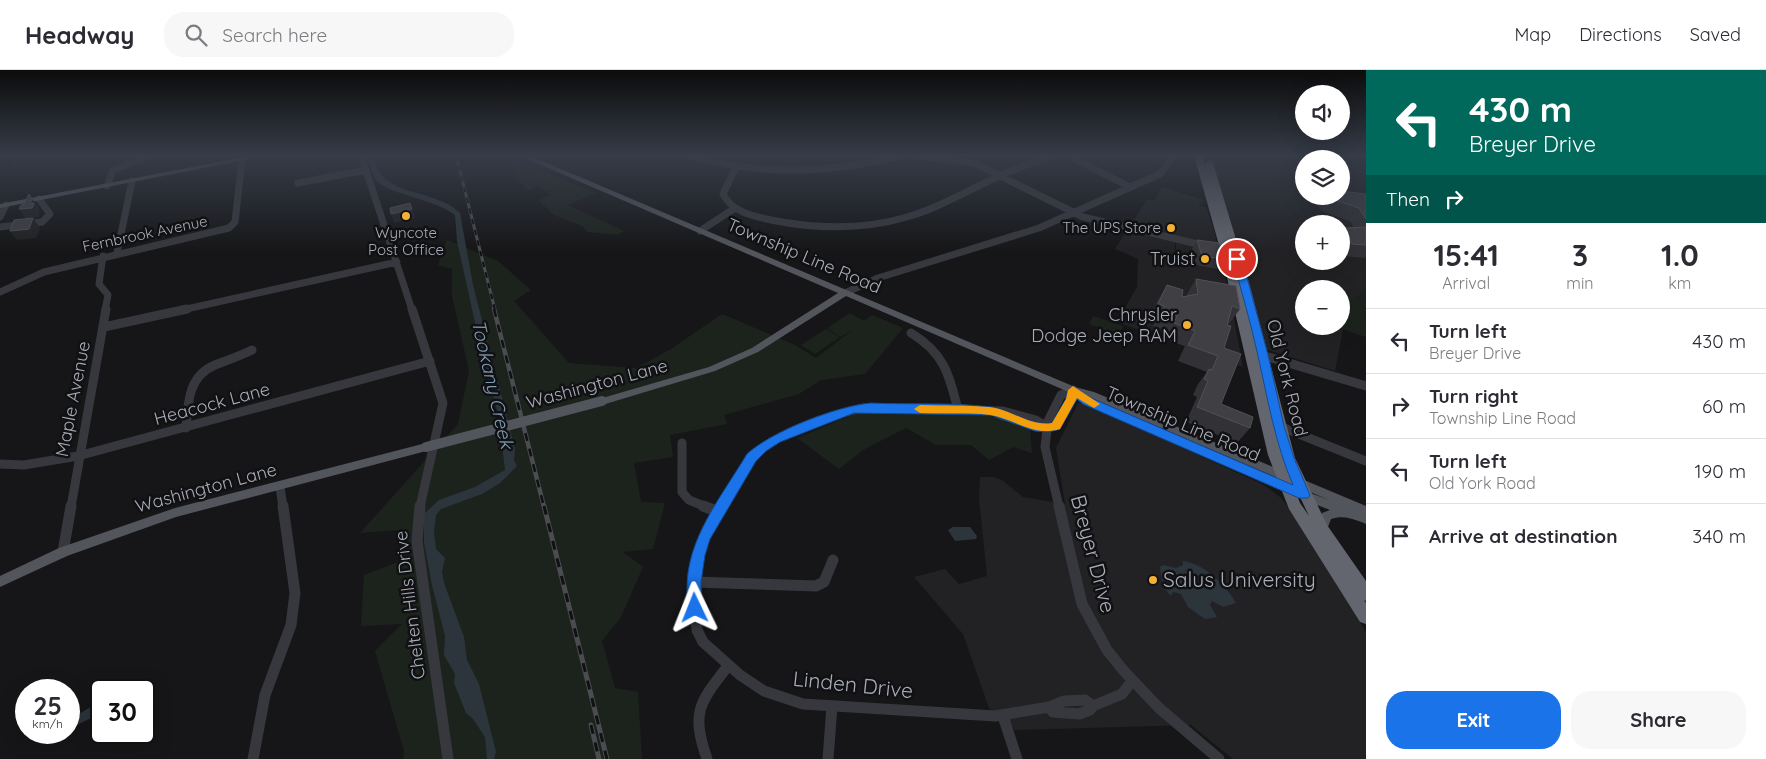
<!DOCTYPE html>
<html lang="en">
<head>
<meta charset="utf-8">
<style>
	:root { --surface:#fff; --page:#f7f7f7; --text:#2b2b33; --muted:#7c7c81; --line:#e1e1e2; --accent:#1a73e8 }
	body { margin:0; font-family:Quicksand,sans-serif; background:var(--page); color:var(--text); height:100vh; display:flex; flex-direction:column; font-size:19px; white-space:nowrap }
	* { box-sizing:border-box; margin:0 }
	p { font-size:16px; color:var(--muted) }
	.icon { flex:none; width:28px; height:28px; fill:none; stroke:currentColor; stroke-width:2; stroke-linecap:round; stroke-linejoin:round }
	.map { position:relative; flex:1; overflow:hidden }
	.sheet { display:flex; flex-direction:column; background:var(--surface); width:400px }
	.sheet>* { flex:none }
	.top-card { background:#00695c; color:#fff; overflow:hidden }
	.controls { position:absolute; left:1295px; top:15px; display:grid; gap:10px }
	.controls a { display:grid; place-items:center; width:55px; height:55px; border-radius:50%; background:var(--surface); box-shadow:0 5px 20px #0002; font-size:25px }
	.speed { position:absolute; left:15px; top:609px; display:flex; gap:10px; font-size:25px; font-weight:700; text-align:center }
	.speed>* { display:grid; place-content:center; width:65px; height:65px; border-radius:50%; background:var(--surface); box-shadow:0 5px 20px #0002; line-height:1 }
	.speed small { font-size:12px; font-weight:400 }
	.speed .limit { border:2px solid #111; border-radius:8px; background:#fff; color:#111 }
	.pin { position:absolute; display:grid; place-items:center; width:42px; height:42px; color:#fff; margin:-21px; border:2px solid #fff; border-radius:50%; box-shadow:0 1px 5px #0007 }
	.me { position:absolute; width:55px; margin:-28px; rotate:358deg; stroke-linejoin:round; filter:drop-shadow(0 0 4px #0008) }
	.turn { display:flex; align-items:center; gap:18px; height:105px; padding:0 20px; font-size:22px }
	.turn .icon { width:65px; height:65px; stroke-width:2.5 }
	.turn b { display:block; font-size:35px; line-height:42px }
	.then { display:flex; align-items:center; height:48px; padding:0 20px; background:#0003; gap:10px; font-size:19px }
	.eta { display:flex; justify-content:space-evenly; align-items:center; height:85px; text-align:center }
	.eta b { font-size:30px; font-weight:800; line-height:35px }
	.button { display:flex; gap:10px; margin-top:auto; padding:10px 20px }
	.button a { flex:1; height:58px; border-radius:20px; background:var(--accent); color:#fff; font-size:20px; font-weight:800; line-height:58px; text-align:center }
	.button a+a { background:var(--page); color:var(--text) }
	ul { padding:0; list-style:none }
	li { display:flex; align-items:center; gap:15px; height:65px; padding:0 20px; border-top:1px solid var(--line) }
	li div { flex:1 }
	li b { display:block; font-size:19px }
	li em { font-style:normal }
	header { display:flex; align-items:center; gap:30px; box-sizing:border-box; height:70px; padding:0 25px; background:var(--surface); border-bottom:1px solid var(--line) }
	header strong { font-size:24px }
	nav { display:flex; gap:28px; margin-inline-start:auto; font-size:18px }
	.search { width:350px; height:45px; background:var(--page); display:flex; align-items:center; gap:12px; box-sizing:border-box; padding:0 18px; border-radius:20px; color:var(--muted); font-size:19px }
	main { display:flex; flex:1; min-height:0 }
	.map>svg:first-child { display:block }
	.built { fill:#222225; fill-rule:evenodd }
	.green { fill:#1c231d }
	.water { fill:#2c353c; fill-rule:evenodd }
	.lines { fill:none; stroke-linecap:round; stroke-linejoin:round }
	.minor-far2 { stroke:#37383d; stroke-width:7 }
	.minor-far1 { stroke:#37383d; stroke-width:9 }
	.minor { stroke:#37383d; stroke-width:11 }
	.major { fill:#53555c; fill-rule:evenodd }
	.highway { fill:#63666e; fill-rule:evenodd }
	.rail-far2-casing { stroke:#4a4c52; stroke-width:3 }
	.rail-far1-casing { stroke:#4a4c52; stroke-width:4.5 }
	.rail-casing { stroke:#4a4c52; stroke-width:5 }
	.rail-far2 { stroke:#111113; stroke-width:2; stroke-dasharray:5.5; stroke-linecap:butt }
	.rail-far1 { stroke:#111113; stroke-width:2.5; stroke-dasharray:8; stroke-linecap:butt }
	.rail { stroke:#111113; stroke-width:3; stroke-dasharray:9; stroke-linecap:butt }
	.major-bridge { stroke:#53555c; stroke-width:10 }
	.wall { fill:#323236 }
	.shaded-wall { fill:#212124 }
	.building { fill:#3f3f44; stroke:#4f5156 }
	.route { fill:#1a73e8; stroke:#114b97 }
	.slow { fill:#f59e0b }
	.poi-dot { fill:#f2b134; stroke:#111113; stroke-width:2 }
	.labels { text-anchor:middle; stroke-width:5; stroke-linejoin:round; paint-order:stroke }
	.far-poi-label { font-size:15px; fill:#a8adb8; stroke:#111113; text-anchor:end }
	.far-street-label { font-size:15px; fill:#a8adb8; stroke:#111113 }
	.street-label { font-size:18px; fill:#a8adb8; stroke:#111113 }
	.poi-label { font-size:18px; fill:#a8adb8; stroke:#111113; text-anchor:end }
	.water-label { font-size:19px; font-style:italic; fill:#7f9bb3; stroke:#111113 }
	.near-street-label { font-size:21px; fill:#a8adb8; stroke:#111113 }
	.near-poi-label { font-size:21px; fill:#a8adb8; stroke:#111113; text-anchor:start }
</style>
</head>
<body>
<header>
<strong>Headway</strong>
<div class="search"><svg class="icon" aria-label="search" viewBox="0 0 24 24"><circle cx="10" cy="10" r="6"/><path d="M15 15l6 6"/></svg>Search here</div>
<nav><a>Map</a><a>Directions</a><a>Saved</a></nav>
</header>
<main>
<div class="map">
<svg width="1366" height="689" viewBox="0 0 1366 689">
	<rect width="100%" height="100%" fill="#161618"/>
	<path class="built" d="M 1210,85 L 1353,85 L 1366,88 L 1366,221 L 1355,229 L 1341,229 L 1341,219 L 1304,219 L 1304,239 L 1296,243 L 1304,246 L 1304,256 L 1333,256 L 1343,260 L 1335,301 L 1261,278 ZM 1304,89 L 1341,89 L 1341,126 L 1304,126 ZM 1304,154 L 1341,154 L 1341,191 L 1304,191 Z
		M 1162,117 L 1204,130 L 1198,136 L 1206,137 L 1214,160 L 1229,222 L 1243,297 L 1117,252 L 1137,217 L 1138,189 L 1115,179 L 1126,162 L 1175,172 L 1176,203 L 1176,166 L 1130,156 L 1147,129 L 1154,131 Z
		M 1078,333 L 1087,334 L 1264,415 L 1281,428 L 1296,447 L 1366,562 L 1366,689 L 1233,689 L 1191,655 L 1015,660 L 989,638 L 963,564 L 914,507 L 945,499 L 959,514 L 987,506 L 979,428 L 980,407 L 994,407 L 1002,410 L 1023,427 L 1065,434 L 1056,378 Z"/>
	<path class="green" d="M 9,85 L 66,85 L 12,99 Z
		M 502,85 L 596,123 L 568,135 L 624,161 L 618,165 L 587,162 L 582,156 L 554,145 L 538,130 L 551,125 L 539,116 L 527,121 Z
		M 447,170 L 498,191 L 531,220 L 514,231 L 569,293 L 636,298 L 671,279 L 722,244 L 795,275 L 816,288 L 854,259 L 841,267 L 827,258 L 850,243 L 864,251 L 872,245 L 903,258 L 865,304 L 821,310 L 799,324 L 724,345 L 727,354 L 670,365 L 673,387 L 634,393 L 641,432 L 665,433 L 653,479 L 623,482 L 643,497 L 621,547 L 602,571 L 615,618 L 638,622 L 642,689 L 403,689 L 404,681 L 375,581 L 402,554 L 361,556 L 364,505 L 401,491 L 400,460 L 360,463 L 458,354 L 469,301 L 452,226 L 452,199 L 438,195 Z
		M 1366,221 L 1366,267 L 1333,256 L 1341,256 L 1341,229 L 1355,229 Z
		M 1093,246 L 1123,256 L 1119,265 L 1089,254 Z
		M 826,259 L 840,267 L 815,284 L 801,275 Z
		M 875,341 L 988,345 L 1030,358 L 1032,383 L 1013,377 L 989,390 L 971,375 L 936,375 L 906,358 L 863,380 L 839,399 L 797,368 L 859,342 Z"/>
	<path class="water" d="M 367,85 L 373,85 C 380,129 434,117 460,143 L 473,215 L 515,379 L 514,390 L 517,396 L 500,413 L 482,424 L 441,439 L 436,445 L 434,461 L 436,479 L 445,488 L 442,502 L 444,513 L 464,567 L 467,590 L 479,614 L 496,682 L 494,689 L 487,689 L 485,667 L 473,649 L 466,643 L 454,613 L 455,604 L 444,585 L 445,566 L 432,515 L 424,473 L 424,444 L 439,430 L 475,417 L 505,400 L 499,347 L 476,266 L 476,257 L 457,171 L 455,145 C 433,128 392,126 377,111 C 372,105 370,93 367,85 Z
		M 953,457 L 970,457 L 977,466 L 976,469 L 955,471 L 948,460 Z
		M 1183,491 C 1205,494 1226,515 1236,533 L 1223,537 L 1212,531 L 1210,535 L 1217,547 L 1205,549 L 1188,537 L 1181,524 L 1173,522 L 1171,526 C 1163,519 1161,507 1160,497 L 1163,495 L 1176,498 L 1183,495 ZM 1188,504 L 1200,506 L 1205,512 L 1190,519 C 1185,516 1182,512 1183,505 Z
		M 89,638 L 93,638 L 93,647 L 69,659 L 69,650 Z"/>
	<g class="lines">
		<path class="minor-far2" d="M 361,85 L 412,240
			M 685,85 C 759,106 829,104 903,85
			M 908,85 L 974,93 L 1083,147 L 1206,176
			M 1067,85 L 1130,117
			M 736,97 L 723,124 C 732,142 753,146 771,150 C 816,159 863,160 907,147 C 938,138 967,121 997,107 C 1016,98 1035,92 1054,85
			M 298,113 L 366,100
			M 107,116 L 113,100 L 150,85
			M 0,147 L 6,135
			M 0,157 L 42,152 L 50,144 L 39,129
			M 700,161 L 735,138
			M 117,183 L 132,111
			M 103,186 L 99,214 L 108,225 L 105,240
			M 0,222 L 44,202 L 229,158 L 235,152 L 242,90
			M 845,223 L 878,208 L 1039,158 L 1160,104 L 1174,85
			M 182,240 L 397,192"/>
		<path class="minor-far1" d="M 412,239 L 443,333 L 420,437
			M 104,257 L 187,239
			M 911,263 C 944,283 949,304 958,340
			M 1258,284 L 1366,316
			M 998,344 L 1035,356 L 1056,356 L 1071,329 L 1073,320
			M 1279,356 L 1366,391
			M 186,358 C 188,333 188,306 215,295 C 228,290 240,286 252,280
			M 682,373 L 682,422 L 689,430 L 706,437
			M 0,394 L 24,395 L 78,386 L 430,291
			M 280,417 L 283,437
			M 71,437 L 106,239
			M 722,437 C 732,421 741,402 752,388 C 770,365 835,343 863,338 L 1003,341 L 1036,350 L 1048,358
			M 1059,437 L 1045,377 L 1048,351 L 1061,325 L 1073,320"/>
		<path class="minor" d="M 420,436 L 417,471 L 448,689
			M 703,436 L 719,442
			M 723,436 L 704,467 L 698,485 L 694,524 L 697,560 L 703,572 L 740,605 L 764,621 L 803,634 L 995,646 L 1049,637 L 1064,631 L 1085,630 L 1093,636
			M 1059,436 L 1082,534 L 1107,580 L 1123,600 L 1159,638 L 1219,689
			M 63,482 L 71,436
			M 694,512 L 816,516 L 824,512 L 833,490
			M 1049,637 L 1053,642 L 1079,644 L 1090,640 L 1093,636 L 1122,624 L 1132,611
			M 1003,646 L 1017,689
			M 253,689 L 265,625 L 291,555 L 295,523 L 283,436
			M 707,689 C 691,642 699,633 728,596
			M 828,689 L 832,636"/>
		<path class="major" d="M 254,85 L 270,85 L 0,138 L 0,134 Z
			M 518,85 L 528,85 L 1075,317 L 1094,322 L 1366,436 L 1366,454 C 1353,449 1344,445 1331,449 L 1326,462 L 1322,464 L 1318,462 L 1316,459 L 1322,443 L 1330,440 L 1284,422 L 1084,333 L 1071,323 L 846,226 L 758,282 L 715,301 L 602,335 L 599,333 L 597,331 L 599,329 L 709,297 L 752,278 L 838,223 ZM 1088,327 L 1089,327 L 1329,430 L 1292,416 Z
			M 426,373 L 430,374 L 431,377 L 430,380 L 176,447 L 67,486 L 0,517 L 0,506 L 59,478 L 175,438 Z"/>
		<path class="highway" d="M 1194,85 L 1202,85 L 1208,104 L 1205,93 L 1209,90 L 1213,93 L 1250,216 L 1295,388 L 1327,455 L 1366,511 L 1366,531 L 1364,530 L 1366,533 L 1366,554 L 1360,552 L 1289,439 L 1268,385 L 1222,186 ZM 1289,404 L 1309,446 L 1300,433 Z"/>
		<g class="rail-far2-casing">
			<path id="rail-far2" d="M 456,85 L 495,240"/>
		</g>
		<g class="rail-far1-casing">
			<path id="rail-far1" d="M 494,239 L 544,437"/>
		</g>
		<g class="rail-casing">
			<path id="rail" d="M 544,436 L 607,689
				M 591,655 L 599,689"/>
		</g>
		<use href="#rail-far2" class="rail-far2"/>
		<use href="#rail-far1" class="rail-far1"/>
		<use href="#rail" class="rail"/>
		<path class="major-bridge" d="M 426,377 L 602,331"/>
	</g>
	<path class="wall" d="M 1148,85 L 1165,85 L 1162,90 L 1154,93 L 1147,89 Z
		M 1366,124 L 1366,188 L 1342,186 L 1341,162 L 1344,158 L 1354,158 L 1350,151 L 1321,141 L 1316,131 L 1319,126 L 1341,126 Z
		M 1197,170 L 1224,189 L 1218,199 L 1196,195 L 1192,179 Z
		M 1196,209 L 1240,239 L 1229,254 L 1227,253 L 1224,278 L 1221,334 L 1250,358 L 1237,373 L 1186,352 L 1197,327 L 1193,325 L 1198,314 L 1207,302 L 1178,291 L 1185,276 L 1164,269 L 1168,261 L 1153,256 L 1156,251 L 1149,249 L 1158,230 L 1167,215 L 1182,227 L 1187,226 L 1187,224 Z"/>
	<path class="shaded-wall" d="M 1162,85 L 1165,85 L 1162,90 L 1154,93 L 1157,87 Z
		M 32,129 L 39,138 L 38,140 L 40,142 L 39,147 L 26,149 L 19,139 L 30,134 Z
		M 412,139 L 415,148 L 394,153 L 391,144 Z
		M 33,148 L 40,158 L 36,168 L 17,170 L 10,161 Z"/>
	<path class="building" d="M 1341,121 L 1366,124 L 1366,149 L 1359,138 L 1329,128 L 1328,126 L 1341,126 Z
		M 29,124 L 32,129 L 30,134 L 34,133 L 32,138 L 19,139 L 21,135 L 24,134 Z
		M 410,133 L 412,139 L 391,144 L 390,138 Z
		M 33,148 L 29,159 L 10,161 L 14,150 Z
		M 1366,157 L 1366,175 L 1352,174 L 1344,158 Z
		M 1197,170 L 1219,173 L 1224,189 L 1202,186 Z
		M 1196,209 L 1236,216 L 1240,239 L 1232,236 L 1227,255 L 1231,256 L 1224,278 L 1241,284 L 1221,334 L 1253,347 L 1250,358 L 1197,337 L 1208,311 L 1204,309 L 1209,299 L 1212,300 L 1218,286 L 1188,275 L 1195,261 L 1174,253 L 1177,246 L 1162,240 L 1165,236 L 1158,234 L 1167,215 L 1183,220 L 1182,227 L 1198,224 Z"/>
	<linearGradient id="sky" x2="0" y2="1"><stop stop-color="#0c0c0d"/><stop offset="0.47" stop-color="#363c48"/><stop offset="1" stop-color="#363c48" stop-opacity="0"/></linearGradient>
	<rect width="1366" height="182" fill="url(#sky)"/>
	<path class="route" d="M 1237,186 L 1242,189 L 1268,285 L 1284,356 L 1294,388 L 1310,425 L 1308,428 L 1299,428 L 1083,334 L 1077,329 L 1060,359 L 1048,362 L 1035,361 L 991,345 L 854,343 L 780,372 L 766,381 L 756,391 L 710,469 L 705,485 L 701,512 L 702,538 L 700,543 L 695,544 L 690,543 C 686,536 687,527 687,520 C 686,469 722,426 747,384 C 772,361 838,336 871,333 C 910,335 951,332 990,337 C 1011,340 1031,357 1052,353 L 1066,329 L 1068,320 L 1073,316 L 1091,328 L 1293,415 C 1275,373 1268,330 1258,286 C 1251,253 1241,221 1233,189 Z"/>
	<path class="slow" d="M 1073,316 L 1100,334 L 1094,338 L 1077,328 L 1060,359 C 1034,367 1015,349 990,345 C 967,342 943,344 920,343 L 914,339 L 920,335 C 943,336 967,335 989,337 C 1011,339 1030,357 1052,353 L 1066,329 L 1068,320 Z"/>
	<g class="poi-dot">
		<circle cx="406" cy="146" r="5"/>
		<circle cx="1171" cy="158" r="5"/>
		<circle cx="1205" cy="189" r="5"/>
		<circle cx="1187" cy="255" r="5"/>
		<circle cx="1153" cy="510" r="5"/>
	</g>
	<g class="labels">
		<g class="far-poi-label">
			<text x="1161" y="163">The UPS Store</text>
			<text x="406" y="168" text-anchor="middle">Wyncote<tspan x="406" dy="17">Post Office</tspan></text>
		</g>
		<g class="far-street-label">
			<text transform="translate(145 164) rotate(-12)" y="5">Fernbrook Avenue</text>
		</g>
		<g class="street-label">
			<text transform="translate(804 186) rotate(23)" y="6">Township Line Road</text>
			<text transform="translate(1287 308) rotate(76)" y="6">Old York Road</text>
			<text transform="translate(597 314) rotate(-15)" y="6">Washington Lane</text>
			<text transform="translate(73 329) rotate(-79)" y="6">Maple Avenue</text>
			<text transform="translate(212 334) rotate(-15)" y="6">Heacock Lane</text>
			<text transform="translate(1183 354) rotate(23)" y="6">Township Line Road</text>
			<text transform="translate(206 418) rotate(-15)" y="6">Washington Lane</text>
			<text transform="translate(410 535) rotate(-97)" y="6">Chelten Hills Drive</text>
		</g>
		<g class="poi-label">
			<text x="1195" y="195">Truist</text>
			<text x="1177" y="251">Chrysler<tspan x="1177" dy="21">Dodge Jeep RAM</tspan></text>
		</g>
		<g class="water-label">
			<text transform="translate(493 314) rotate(77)" y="7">Tookany Creek</text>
		</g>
		<g class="near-street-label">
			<text transform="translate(1093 484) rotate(75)" y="7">Breyer Drive</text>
			<text transform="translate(853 615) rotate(6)" y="7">Linden Drive</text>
		</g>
		<g class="near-poi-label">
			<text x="1163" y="517">Salus University</text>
		</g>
	</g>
</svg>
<div class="controls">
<a><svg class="icon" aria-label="sound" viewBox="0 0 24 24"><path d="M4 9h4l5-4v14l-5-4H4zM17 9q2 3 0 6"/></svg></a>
<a><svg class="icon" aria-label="layers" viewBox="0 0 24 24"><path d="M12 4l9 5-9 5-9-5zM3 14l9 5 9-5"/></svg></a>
<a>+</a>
<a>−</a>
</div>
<div class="speed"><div>25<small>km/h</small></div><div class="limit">30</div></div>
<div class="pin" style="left:1237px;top:189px;background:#d93025"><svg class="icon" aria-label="arrive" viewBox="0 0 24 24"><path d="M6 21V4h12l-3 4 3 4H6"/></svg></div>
<svg class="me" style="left:695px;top:538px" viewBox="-20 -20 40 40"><path d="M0-17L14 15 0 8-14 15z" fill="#1a73e8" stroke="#fff" stroke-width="4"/></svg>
</div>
<section class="sheet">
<div class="top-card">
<div class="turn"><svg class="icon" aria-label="left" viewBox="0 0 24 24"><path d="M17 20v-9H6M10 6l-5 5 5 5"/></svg><div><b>430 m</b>Breyer Drive</div></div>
<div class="then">Then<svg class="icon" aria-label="right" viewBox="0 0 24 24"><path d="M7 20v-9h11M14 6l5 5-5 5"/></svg></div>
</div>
<div class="eta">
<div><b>15:41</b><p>Arrival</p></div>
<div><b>3</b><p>min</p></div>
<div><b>1.0</b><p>km</p></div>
</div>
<ul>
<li><svg class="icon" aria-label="left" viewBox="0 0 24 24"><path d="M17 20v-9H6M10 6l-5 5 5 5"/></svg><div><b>Turn left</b><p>Breyer Drive</p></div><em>430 m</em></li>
<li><svg class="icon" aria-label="right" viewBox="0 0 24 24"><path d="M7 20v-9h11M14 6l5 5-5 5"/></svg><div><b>Turn right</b><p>Township Line Road</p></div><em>60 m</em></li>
<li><svg class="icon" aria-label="left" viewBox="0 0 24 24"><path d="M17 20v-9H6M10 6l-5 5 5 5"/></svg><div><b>Turn left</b><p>Old York Road</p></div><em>190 m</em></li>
<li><svg class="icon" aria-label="arrive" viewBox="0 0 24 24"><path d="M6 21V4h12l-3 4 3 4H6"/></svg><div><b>Arrive at destination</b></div><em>340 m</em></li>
</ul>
<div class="button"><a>Exit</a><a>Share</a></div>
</section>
</main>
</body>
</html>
